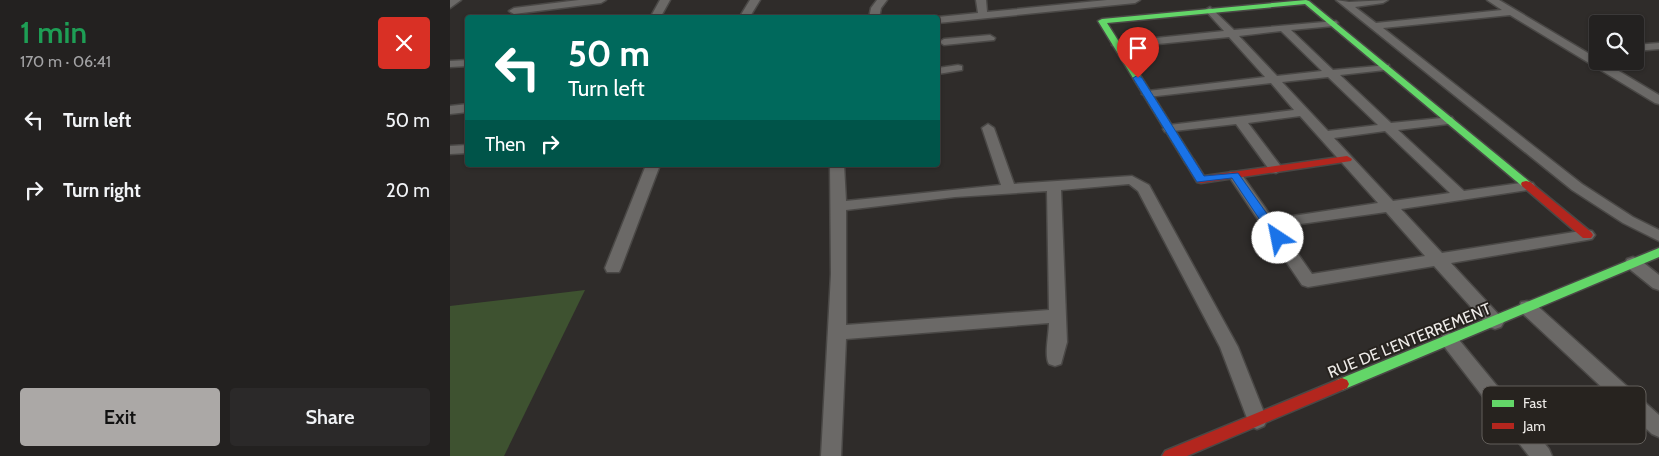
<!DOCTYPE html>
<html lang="en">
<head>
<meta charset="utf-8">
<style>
	:root { --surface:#232120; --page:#2b2929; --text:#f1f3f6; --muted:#a3a3a5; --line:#403e3e; --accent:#aba8a6 }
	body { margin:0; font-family:Cabin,sans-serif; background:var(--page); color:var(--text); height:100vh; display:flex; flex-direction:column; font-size:19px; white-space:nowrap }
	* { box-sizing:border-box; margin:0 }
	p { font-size:16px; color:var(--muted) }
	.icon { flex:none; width:28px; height:28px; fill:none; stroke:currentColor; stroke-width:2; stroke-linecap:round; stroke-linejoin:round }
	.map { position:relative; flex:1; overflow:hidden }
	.panel { display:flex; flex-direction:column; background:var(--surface); width:450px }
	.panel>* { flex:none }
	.hud { position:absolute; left:15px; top:15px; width:475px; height:152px; border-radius:5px; box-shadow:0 1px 4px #0004,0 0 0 1px var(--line); background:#00695c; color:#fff; overflow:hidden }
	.tools { position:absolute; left:1139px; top:15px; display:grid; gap:10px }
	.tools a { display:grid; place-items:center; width:55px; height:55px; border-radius:5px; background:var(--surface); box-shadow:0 1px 4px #0004,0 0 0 1px var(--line); font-size:25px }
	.pin { position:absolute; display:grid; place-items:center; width:42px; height:42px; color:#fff; margin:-51px -21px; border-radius:50% 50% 50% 0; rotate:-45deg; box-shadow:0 0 5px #0007 }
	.pin .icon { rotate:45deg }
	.me { position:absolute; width:55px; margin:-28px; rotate:326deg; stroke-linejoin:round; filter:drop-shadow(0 0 4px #0008) }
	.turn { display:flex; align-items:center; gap:18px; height:105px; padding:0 20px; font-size:22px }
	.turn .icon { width:65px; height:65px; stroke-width:2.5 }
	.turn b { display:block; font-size:35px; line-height:42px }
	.then { display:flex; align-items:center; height:48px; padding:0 20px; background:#0003; gap:10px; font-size:19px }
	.round { display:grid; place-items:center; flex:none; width:52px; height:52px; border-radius:5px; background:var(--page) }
	.summary { display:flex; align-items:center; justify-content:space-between; height:85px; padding:0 20px }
	h1 { font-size:30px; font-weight:600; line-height:38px; color:#1e9e55 }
	.action { display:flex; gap:10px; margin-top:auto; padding:10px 20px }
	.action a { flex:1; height:58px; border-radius:5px; background:var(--accent); color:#111; font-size:20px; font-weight:600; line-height:58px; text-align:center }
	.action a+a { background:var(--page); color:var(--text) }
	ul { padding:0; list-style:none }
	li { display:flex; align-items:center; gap:15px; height:70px; padding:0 20px }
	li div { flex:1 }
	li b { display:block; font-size:19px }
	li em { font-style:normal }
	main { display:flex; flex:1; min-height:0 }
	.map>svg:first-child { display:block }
	.green { fill:#3e5230 }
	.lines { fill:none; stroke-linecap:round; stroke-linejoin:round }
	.street-casing { stroke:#4a4846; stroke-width:3 }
	.fast-casing { stroke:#4a4846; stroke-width:3 }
	.jam-casing { stroke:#4a4846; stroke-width:3 }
	.street { fill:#6b6967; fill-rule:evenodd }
	.fast { fill:#63d668; fill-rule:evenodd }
	.jam { fill:#b3261e; fill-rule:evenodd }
	.route { fill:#1a73e8; stroke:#114b97 }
	.labels { text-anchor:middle; stroke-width:4; stroke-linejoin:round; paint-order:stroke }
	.near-street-label { font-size:16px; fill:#eeebe8; stroke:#27231f }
	.key { fill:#27231f; stroke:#635f5b; stroke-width:1 }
	.key-label { font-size:14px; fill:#eeebe8 }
</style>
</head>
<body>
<main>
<section class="panel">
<div class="summary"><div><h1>1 min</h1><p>170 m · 06:41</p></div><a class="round" style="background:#d93025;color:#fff"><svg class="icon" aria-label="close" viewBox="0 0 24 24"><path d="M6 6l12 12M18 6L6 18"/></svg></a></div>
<ul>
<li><svg class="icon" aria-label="left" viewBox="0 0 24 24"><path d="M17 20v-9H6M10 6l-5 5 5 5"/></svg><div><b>Turn left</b></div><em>50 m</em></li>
<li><svg class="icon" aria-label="right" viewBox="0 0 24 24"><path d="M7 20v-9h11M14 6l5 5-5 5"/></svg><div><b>Turn right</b></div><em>20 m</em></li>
</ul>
<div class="action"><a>Exit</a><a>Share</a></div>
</section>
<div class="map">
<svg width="1209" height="456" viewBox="0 0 1209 456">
	<rect width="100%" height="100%" fill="#2f2c2a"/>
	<path class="green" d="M 135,290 L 54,456 L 0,456 L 0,306 Z"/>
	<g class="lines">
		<g class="street-casing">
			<path id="street" d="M 0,0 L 11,0 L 0,8 Z
				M 129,0 L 156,0 L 151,3 L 64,14 L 59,11 L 64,8 Z
				M 210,0 L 220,0 L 210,18 L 200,18 Z
				M 300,0 L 310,0 L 299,18 L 289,18 Z
				M 427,0 L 437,0 L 431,8 L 429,18 L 419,18 L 421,8 Z
				M 526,0 L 536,0 L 537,12 L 657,0 L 690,0 L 685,3 L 488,23 L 488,17 L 528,13 Z
				M 886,0 L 899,2 L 938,0 L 933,3 L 905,7 L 926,23 L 1052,10 L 1037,0 L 1049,0 L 1148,59 L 1148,61 L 1152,61 L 1209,95 L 1209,104 L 1205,103 L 1060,15 L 933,28 L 1132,184 L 1183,217 L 1209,230 L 1209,241 L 1173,223 L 1122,190 Z
				M 760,7 L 784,30 L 886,21 L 888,23 L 883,26 L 841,30 L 883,70 L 939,65 L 939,69 L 935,70 L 890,75 L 941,123 L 1002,117 L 1004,120 L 1002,123 L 998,124 L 948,130 L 1014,191 L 1078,182 L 1083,183 L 1085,186 L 1083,189 L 1078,190 L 951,209 L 992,253 L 1137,230 L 1142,231 L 1145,235 L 1142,239 L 1137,240 L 1001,263 L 1051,317 L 1054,322 L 1051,327 L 1045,329 L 1039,327 L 984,266 L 858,287 L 852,285 L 778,175 L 780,172 L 790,172 L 823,219 L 928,203 L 850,116 L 798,123 L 833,169 L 826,173 L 821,172 L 786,124 L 715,132 L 713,129 L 715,126 L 719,125 L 844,110 L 821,83 L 698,97 L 692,94 L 698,91 L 815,77 L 779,37 L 667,48 L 662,45 L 667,42 L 774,31 L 755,10 ZM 831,31 L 872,71 L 827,76 L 789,36 ZM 878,77 L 928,125 L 878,131 L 832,82 ZM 935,131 L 1000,193 L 943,201 L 884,138 ZM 936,212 L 975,256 L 862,274 L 829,227 Z
				M 540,35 L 545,38 L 544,40 L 494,45 L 489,42 L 494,39 Z
				M 1209,43 L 1209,49 L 1185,51 L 1185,45 Z
				M 18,60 L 18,66 L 0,67 L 0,61 Z
				M 508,65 L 512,66 L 512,70 L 488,74 L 488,68 Z
				M 18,104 L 18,112 L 0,114 L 0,106 Z
				M 538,124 L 544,128 L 564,184 L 682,176 L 699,185 L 788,347 L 817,420 L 814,426 L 807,429 L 800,426 L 770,347 L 688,191 L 679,184 L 611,190 L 617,342 L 611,364 L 605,366 L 599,364 C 594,356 599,334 599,323 L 396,339 L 391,456 L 371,456 L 381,274 L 380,165 L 394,165 L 396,201 L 551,185 L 532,128 ZM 597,191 L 599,310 L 396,325 L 396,210 L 505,197 Z
				M 18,145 L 18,153 L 0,154 L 0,146 Z
				M 196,165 L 210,165 L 171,268 L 169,272 L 157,272 L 155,268 Z
				M 1183,257 L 1189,259 L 1209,275 L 1209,290 L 1203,288 L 1177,267 L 1175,263 L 1177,259 Z
				M 1077,301 L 1083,302 L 1209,415 L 1209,437 L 1202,434 L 1071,312 L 1069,307 L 1071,302 Z
				M 999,333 L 1005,335 L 1099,449 L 1102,456 L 1079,456 L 993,345 L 990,340 L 993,335 Z"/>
		</g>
		<g class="fast-casing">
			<path id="fast" d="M 856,0 L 859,1 L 1080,182 L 1081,184 L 1080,186 L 1072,186 L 855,4 L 657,23 L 745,162 L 744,164 L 736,164 L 648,21 L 652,19 Z
				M 1209,248 L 1209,257 L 897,388 L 892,390 L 887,388 L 885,384 L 887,380 Z"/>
		</g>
		<g class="jam-casing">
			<path id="jam" d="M 897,156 L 902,159 L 901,161 L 751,183 L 747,182 L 735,162 L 740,159 L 744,160 L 754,176 Z
				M 1076,181 L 1080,182 L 1141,232 L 1143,235 L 1141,238 L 1133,238 L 1072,186 L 1071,184 L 1072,182 Z
				M 892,378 L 897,380 L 899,384 L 897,388 L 737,456 L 712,456 L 715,451 Z"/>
		</g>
		<use href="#street" class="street"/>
		<use href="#fast" class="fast"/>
		<use href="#jam" class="jam"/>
	</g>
	<path class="route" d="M 688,75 L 692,78 L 754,176 L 788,173 L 832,235 L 832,241 L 824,241 L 782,178 L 747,182 L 683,78 Z"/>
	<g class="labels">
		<g class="near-street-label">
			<text transform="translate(959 340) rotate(-22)" y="6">RUE DE L'ENTERREMENT</text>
		</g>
	</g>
	<rect x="1032" y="386" width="164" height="58" rx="8" class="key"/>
	<rect x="1042" y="400" width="22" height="7" fill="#63d668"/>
	<rect x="1042" y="423" width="22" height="6" fill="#b3261e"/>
	<g class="key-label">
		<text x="1073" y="408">Fast</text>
		<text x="1073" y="431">Jam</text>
	</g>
</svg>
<div class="tools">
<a><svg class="icon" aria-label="search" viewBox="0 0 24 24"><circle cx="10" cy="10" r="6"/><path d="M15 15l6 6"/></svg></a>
</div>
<div class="pin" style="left:688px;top:78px;background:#d93025"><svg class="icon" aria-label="arrive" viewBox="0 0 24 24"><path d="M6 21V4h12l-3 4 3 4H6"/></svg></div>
<svg class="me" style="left:828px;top:238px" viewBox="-20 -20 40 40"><circle r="19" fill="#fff"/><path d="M0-13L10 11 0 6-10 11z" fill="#1a73e8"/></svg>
<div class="hud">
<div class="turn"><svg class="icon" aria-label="left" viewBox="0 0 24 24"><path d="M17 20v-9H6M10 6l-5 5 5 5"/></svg><div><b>50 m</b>Turn left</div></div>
<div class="then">Then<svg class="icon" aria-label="right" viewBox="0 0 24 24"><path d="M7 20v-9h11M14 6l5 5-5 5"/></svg></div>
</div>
</div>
</main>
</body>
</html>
